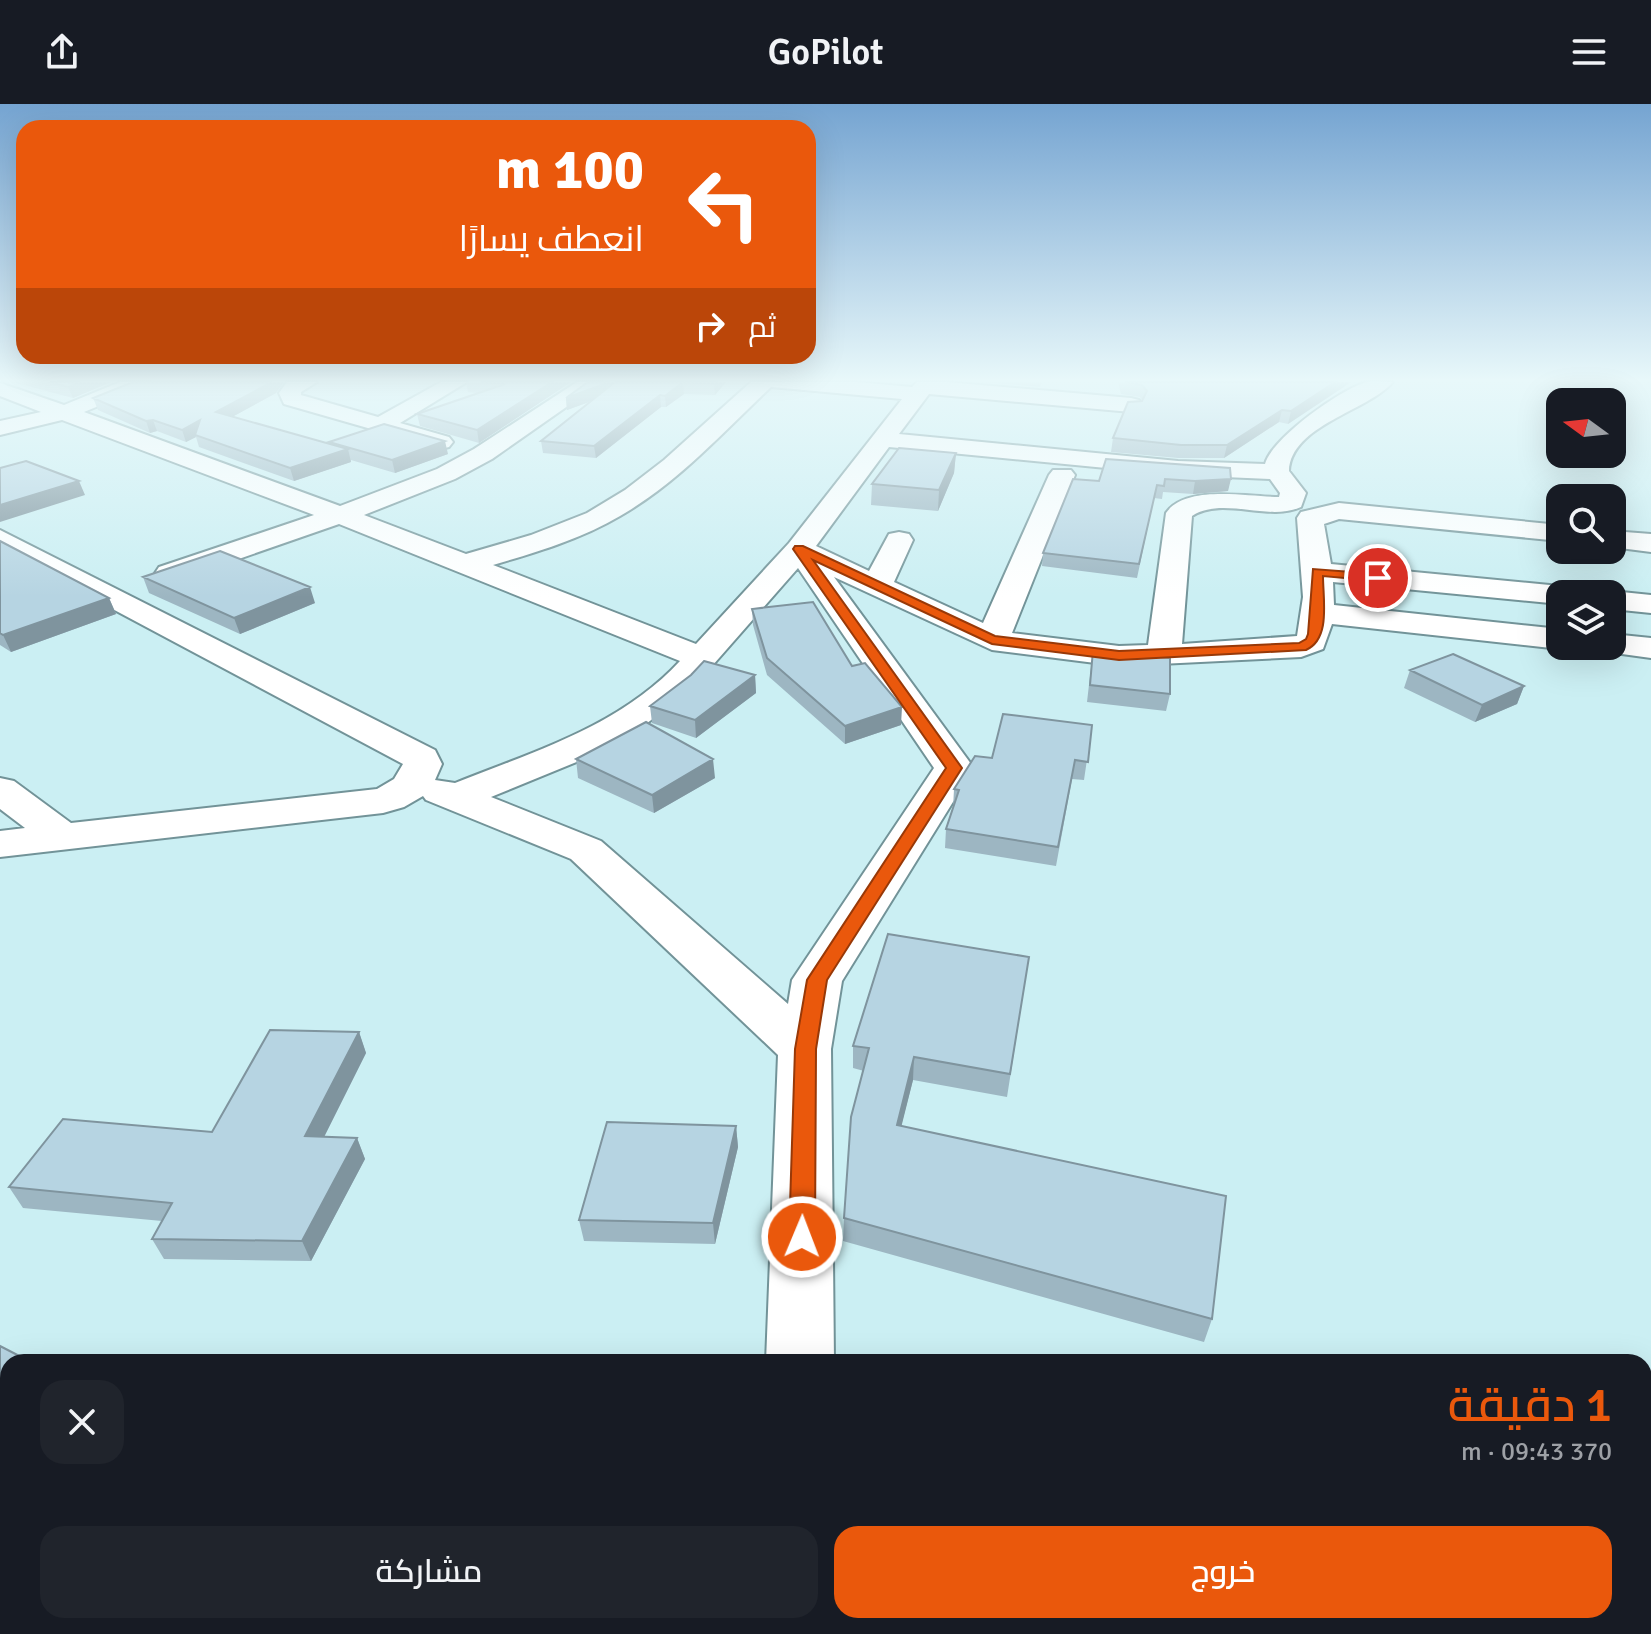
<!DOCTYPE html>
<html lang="ar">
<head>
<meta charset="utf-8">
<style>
	:root { --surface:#171b24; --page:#20242c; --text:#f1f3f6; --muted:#9ea1a6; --accent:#ea580c }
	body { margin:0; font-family:Signika,Cairo,sans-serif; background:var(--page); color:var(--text); direction:rtl; height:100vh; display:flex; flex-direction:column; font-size:30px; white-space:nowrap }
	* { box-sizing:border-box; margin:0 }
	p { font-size:26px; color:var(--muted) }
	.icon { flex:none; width:44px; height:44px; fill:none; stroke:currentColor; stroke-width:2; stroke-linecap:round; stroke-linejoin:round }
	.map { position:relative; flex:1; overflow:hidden; direction:ltr }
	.sheet { position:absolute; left:0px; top:1250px; width:1652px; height:280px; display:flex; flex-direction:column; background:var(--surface); border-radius:24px 24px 0 0; box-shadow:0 8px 32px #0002; direction:rtl }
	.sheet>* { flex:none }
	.hud { position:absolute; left:16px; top:16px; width:800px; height:244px; border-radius:24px; box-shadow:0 8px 32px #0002; direction:rtl; background:#ea580c; color:#fff; overflow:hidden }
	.needle { width:52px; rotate:285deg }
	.fabs { position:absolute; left:1546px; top:284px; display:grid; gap:16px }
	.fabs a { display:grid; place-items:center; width:80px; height:80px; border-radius:16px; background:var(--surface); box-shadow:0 8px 32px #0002; font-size:40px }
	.pin { position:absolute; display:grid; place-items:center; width:68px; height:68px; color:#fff; margin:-34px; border:4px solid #fff; border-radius:50%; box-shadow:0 2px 8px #0007 }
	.me { position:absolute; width:88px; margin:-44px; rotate:1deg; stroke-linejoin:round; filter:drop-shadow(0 0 6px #0008) }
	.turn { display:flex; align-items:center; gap:28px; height:168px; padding:0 40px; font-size:36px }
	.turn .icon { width:104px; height:104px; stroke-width:2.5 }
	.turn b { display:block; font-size:56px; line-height:68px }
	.then { display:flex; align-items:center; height:76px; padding:0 40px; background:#0003; gap:16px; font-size:30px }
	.round { display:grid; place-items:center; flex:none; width:84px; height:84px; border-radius:24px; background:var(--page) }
	.summary { display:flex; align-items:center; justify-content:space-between; height:136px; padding:0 40px }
	h1 { font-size:48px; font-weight:600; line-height:60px; color:var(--accent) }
	.cta { display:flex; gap:16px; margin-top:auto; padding:16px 40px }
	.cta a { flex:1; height:92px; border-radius:24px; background:var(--accent); color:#fff; font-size:32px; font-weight:600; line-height:92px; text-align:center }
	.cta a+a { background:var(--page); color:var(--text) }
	header { display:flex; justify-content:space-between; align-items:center; height:104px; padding:0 40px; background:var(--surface); font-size:36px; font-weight:600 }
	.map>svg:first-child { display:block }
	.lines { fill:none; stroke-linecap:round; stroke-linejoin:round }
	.minor-casing { stroke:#729398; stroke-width:4 }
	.minor { fill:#fff; fill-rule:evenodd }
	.wall { fill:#9db6c2 }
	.shaded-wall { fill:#7f949e }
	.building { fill:#b6d4e2; stroke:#7f949e; stroke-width:2 }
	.route { fill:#ea580c; stroke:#983908; stroke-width:2 }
</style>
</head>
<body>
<header><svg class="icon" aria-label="menu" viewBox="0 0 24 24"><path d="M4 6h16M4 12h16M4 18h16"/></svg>GoPilot<svg class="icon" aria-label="share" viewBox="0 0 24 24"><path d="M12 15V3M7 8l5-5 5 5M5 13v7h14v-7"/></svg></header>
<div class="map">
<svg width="1651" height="1530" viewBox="0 0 1651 1530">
	<rect width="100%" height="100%" fill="#cbeff3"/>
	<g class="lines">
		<g class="minor-casing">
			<path id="minor" d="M 120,278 L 150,278 L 147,282 L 84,308 L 340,402 L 437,365 L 474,345 L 577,278 L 602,278 L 492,355 L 455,375 L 364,411 L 466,450 L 531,431 L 587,409 L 625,386 L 664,356 L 751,278 L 856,278 L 912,283 L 917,278 L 946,278 L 1131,294 L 1139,296 L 1142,301 L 1139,306 L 1131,308 L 929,290 L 899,330 L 1178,357 L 1265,360 C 1272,334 1342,284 1367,278 C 1375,277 1385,278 1393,278 C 1368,307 1291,321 1289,367 L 1306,389 L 1301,403 C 1268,418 1223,392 1192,412 L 1182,540 L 1297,532 L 1303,493 L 1297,414 L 1301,408 L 1339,399 L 1560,421 L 1560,437 L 1339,415 L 1324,420 L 1331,460 L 1560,482 L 1571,484 L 1575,490 L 1560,490 L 1560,500 L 1333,478 L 1334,501 L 1560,525 L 1560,542 L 1572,542 L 1560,545 L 1332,520 L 1323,545 L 1301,553 L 1119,562 L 992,546 L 834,473 L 974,664 L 842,877 L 831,945 L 834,1258 L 766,1258 L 778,951 L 571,755 L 426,696 L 423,692 L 404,703 L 383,709 L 0,753 L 0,727 L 25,724 L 0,705 L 0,674 L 14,677 L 71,719 L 377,685 L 394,675 L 403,660 L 0,445 L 0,426 L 435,646 L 442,660 L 435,676 L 455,679 C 535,647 620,622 680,557 L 339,420 L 181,475 L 170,478 L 159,475 L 155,469 L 159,463 L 314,411 L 62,316 L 0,331 L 0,317 L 41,308 L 0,292 L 0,279 L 64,301 ZM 771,283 L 902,295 L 789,439 L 696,540 L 493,461 C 537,448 581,435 620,412 C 678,379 723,328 771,283 ZM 889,343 L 1178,371 L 1270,375 L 1280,389 L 1279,393 C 1248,393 1186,380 1166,409 L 1148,541 L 1119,542 L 1012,529 L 1075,371 L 1071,366 L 1053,366 L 1049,371 L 983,519 L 894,478 L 913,436 L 909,430 L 899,428 L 889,430 L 869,467 L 816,442 ZM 798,464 L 934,664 L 800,864 L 792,876 L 788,900 L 601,737 L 491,693 L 618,641 L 691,586 Z
				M 287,278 L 317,278 L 301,288 L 301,291 L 378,313 L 441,278 L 467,278 L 400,319 L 449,333 L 453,338 L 449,343 L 441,345 L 284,300 L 279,289 Z
				M 1612,427 L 1651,430 L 1651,448 L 1612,443 Z
				M 1612,487 L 1651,491 L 1651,509 L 1612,505 L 1612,490 L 1601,490 Z
				M 1612,530 L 1651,534 L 1651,554 L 1600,547 L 1597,542 L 1612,542 Z
				M 1644,1403 L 1651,1406 L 1651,1482 L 1644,1479 Z
				M 718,1522 L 798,1522 L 797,1530 L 717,1530 Z"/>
		</g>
		<use href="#minor" class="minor"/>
	</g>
	<path class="wall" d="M 12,278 L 111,278 L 73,294 Z
		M 466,278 L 571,278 L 479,339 L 420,322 L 417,310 L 479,289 L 468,288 Z
		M 588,278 L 726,278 L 715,291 L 684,290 L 666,303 L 661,303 L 596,354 L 543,349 L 541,337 L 591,297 L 567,306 L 566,294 Z
		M 986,278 L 1042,278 L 1040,283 Z
		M 1118,278 L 1351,278 L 1288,320 L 1279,318 L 1224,354 L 1178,354 L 1111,348 L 1113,334 L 1142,296 L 1140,293 L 1121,290 Z
		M 276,289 L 232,313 L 330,340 L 329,338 L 448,350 L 395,369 L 351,356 L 351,358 L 294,377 L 199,343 L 196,333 L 186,338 L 157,327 L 150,329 L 98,306 L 93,294 Z
		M 956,349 L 954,369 L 938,407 L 871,401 L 872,380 Z
		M 1230,364 L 1228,387 L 1193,390 L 1163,388 L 1162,395 L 1154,394 L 1137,474 L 1042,462 L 1043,449 L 1099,377 Z
		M 0,437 L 109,494 L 116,510 L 11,548 L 0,541 Z
		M 143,473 L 315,499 L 240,530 L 149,489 Z
		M 752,505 L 852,562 L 901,621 L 845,640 L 767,571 L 753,521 Z
		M 1093,546 L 1170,590 L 1166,607 L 1087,598 Z
		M 1410,566 L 1524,582 L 1517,600 L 1475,618 L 1404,584 Z
		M 755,571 L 756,589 L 696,634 L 652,619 L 650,602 Z
		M 1092,621 L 1084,676 L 1072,675 L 1056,762 L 945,744 L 946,725 L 953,704 L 954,685 L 992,654 Z
		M 576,655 L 715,674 L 654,709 L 578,674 Z
		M 1029,853 L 1007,993 L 913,976 L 901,1022 L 1212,1215 L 1204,1238 L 843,1137 L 844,1114 L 864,967 L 853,964 L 853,942 Z
		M 359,928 L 366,949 L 324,1033 L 357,1034 L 365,1055 L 311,1157 L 164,1155 L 152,1135 L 162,1117 L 23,1104 L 9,1083 L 212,1028 Z
		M 736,1022 L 738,1043 L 715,1140 L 584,1137 L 579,1116 Z"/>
	<path class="shaded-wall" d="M 80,278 L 111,278 L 73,294 L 68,283 Z
		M 272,278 L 284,278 L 276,289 L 219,320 L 216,308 Z
		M 552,278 L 571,278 L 479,339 L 477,326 Z
		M 610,278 L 619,278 L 620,287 L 567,306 L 566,294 Z
		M 683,278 L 684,290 L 666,303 L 665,292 Z
		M 716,278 L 726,278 L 715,291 L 714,280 Z
		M 1335,278 L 1351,278 L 1288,320 L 1291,307 Z
		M 660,291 L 661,303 L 596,354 L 594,342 Z
		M 1282,306 L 1279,318 L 1224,354 L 1227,341 Z
		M 153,316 L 157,327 L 150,329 L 146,317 Z
		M 200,316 L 195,331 L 196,333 L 186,338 L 182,326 Z
		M 445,337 L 448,350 L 395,369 L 392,356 Z
		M 348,345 L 351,358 L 294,377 L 290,364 Z
		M 956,349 L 954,369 L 938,407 L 939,386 Z
		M 1231,375 L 1228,387 L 1193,390 L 1195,377 Z
		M 79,377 L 85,391 L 0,418 L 0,401 Z
		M 310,483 L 315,499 L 240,530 L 234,514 Z
		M 109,494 L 116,510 L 11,548 L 3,531 Z
		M 755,571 L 756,589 L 696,634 L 695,616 Z
		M 1524,582 L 1517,600 L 1475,618 L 1482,601 Z
		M 902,603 L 901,621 L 845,640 L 845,622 Z
		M 713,655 L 715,674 L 654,709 L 652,691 Z
		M 359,928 L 366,949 L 314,1053 L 305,1032 Z
		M 914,953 L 913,976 L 896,1044 L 897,1021 Z
		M 736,1022 L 738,1043 L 715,1140 L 713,1119 Z
		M 357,1034 L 365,1055 L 311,1157 L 302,1137 Z
		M 8,1343 L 8,1399 L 0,1407 L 0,1351 Z
		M 660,1522 L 668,1522 L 666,1530 L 659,1530 Z"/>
	<path class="building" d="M 50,278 L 80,278 L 68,283 Z
		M 133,278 L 272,278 L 216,308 L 348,345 L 290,364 L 195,331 L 200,316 L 182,326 L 153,316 L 146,317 L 93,294 Z
		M 481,278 L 552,278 L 477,326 L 417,310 L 505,280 Z
		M 588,278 L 610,278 L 566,294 Z
		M 615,278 L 716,278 L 714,280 L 683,278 L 665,292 L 660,291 L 594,342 L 541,337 Z
		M 1125,278 L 1335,278 L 1291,307 L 1282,306 L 1227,341 L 1181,341 L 1113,334 L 1128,298 L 1142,297 L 1147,287 L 1142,281 Z
		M 384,320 L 445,337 L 392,356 L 329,338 Z
		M 899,344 L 956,349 L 939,386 L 872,380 Z
		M 1106,355 L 1230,364 L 1231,375 L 1195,377 L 1165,375 L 1164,382 L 1157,381 L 1139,460 L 1043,449 L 1073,375 L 1099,377 Z
		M 26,357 L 79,377 L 0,401 L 0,364 Z
		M 0,437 L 109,494 L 3,531 L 0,529 Z
		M 220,447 L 310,483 L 234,514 L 143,473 Z
		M 813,498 L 852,562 L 865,559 L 902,603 L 845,622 L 767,554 L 752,505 Z
		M 1093,546 L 1170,554 L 1170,590 L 1090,581 Z
		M 1453,550 L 1524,582 L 1482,601 L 1410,566 Z
		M 704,557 L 755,571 L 695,616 L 650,602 L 691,571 Z
		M 1003,610 L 1092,621 L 1088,658 L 1075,656 L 1058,743 L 946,725 L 959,686 L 954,685 L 975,652 L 992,654 Z
		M 646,618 L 713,655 L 652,691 L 576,655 Z
		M 888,830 L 1029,853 L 1010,970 L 914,953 L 897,1021 L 1226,1092 L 1212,1215 L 844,1114 L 851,1013 L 869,944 L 853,942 Z
		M 270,926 L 359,928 L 305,1032 L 357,1034 L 302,1137 L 152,1135 L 172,1099 L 9,1083 L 63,1015 L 212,1028 Z
		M 607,1018 L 736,1022 L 713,1119 L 579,1116 Z
		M 0,1242 L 31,1258 L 8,1258 L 8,1343 L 0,1351 Z
		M 488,1522 L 660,1522 L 659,1530 L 486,1530 Z"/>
	<linearGradient id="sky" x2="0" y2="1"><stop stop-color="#75a4d1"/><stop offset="0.56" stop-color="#e8f8fa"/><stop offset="1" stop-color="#e8f8fa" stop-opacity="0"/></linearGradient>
	<rect width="1651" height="493" fill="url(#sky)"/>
	<path class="route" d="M 795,442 L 803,442 L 995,532 L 1119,547 L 1299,539 L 1306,535 L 1308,530 L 1313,465 L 1378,470 L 1384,474 L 1378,477 L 1323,472 C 1323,496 1331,535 1306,546 L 1119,556 L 992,540 L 813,456 L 962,664 L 827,876 L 816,945 L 815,1133 L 811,1140 L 802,1144 L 793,1140 L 789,1133 L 795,945 L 807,876 L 946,664 L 793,445 Z"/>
</svg>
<div class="fabs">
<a><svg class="needle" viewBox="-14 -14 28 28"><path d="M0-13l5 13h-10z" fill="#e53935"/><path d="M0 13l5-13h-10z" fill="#9ea1a6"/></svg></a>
<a><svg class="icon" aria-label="search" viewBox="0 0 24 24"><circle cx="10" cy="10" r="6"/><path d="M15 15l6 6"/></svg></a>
<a><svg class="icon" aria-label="layers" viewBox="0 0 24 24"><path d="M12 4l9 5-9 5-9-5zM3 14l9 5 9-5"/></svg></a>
</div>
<div class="pin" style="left:1378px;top:474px;background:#d93025"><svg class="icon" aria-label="arrive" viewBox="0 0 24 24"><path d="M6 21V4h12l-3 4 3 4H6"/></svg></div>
<svg class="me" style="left:802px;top:1133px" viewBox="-20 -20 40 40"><circle r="17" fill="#ea580c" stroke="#fff" stroke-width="3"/><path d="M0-11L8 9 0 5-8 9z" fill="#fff"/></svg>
<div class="hud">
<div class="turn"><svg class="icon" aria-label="left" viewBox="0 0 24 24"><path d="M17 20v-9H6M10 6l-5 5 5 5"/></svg><div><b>100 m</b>انعطف يسارًا</div></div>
<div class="then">ثم<svg class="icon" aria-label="right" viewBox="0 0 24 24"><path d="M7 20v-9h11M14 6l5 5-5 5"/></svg></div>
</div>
<section class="sheet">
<div class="summary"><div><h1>1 دقيقة</h1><p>370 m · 09:43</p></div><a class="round"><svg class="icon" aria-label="close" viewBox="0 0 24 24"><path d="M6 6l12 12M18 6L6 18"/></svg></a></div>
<div class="cta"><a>خروج</a><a>مشاركة</a></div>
</section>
</div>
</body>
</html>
